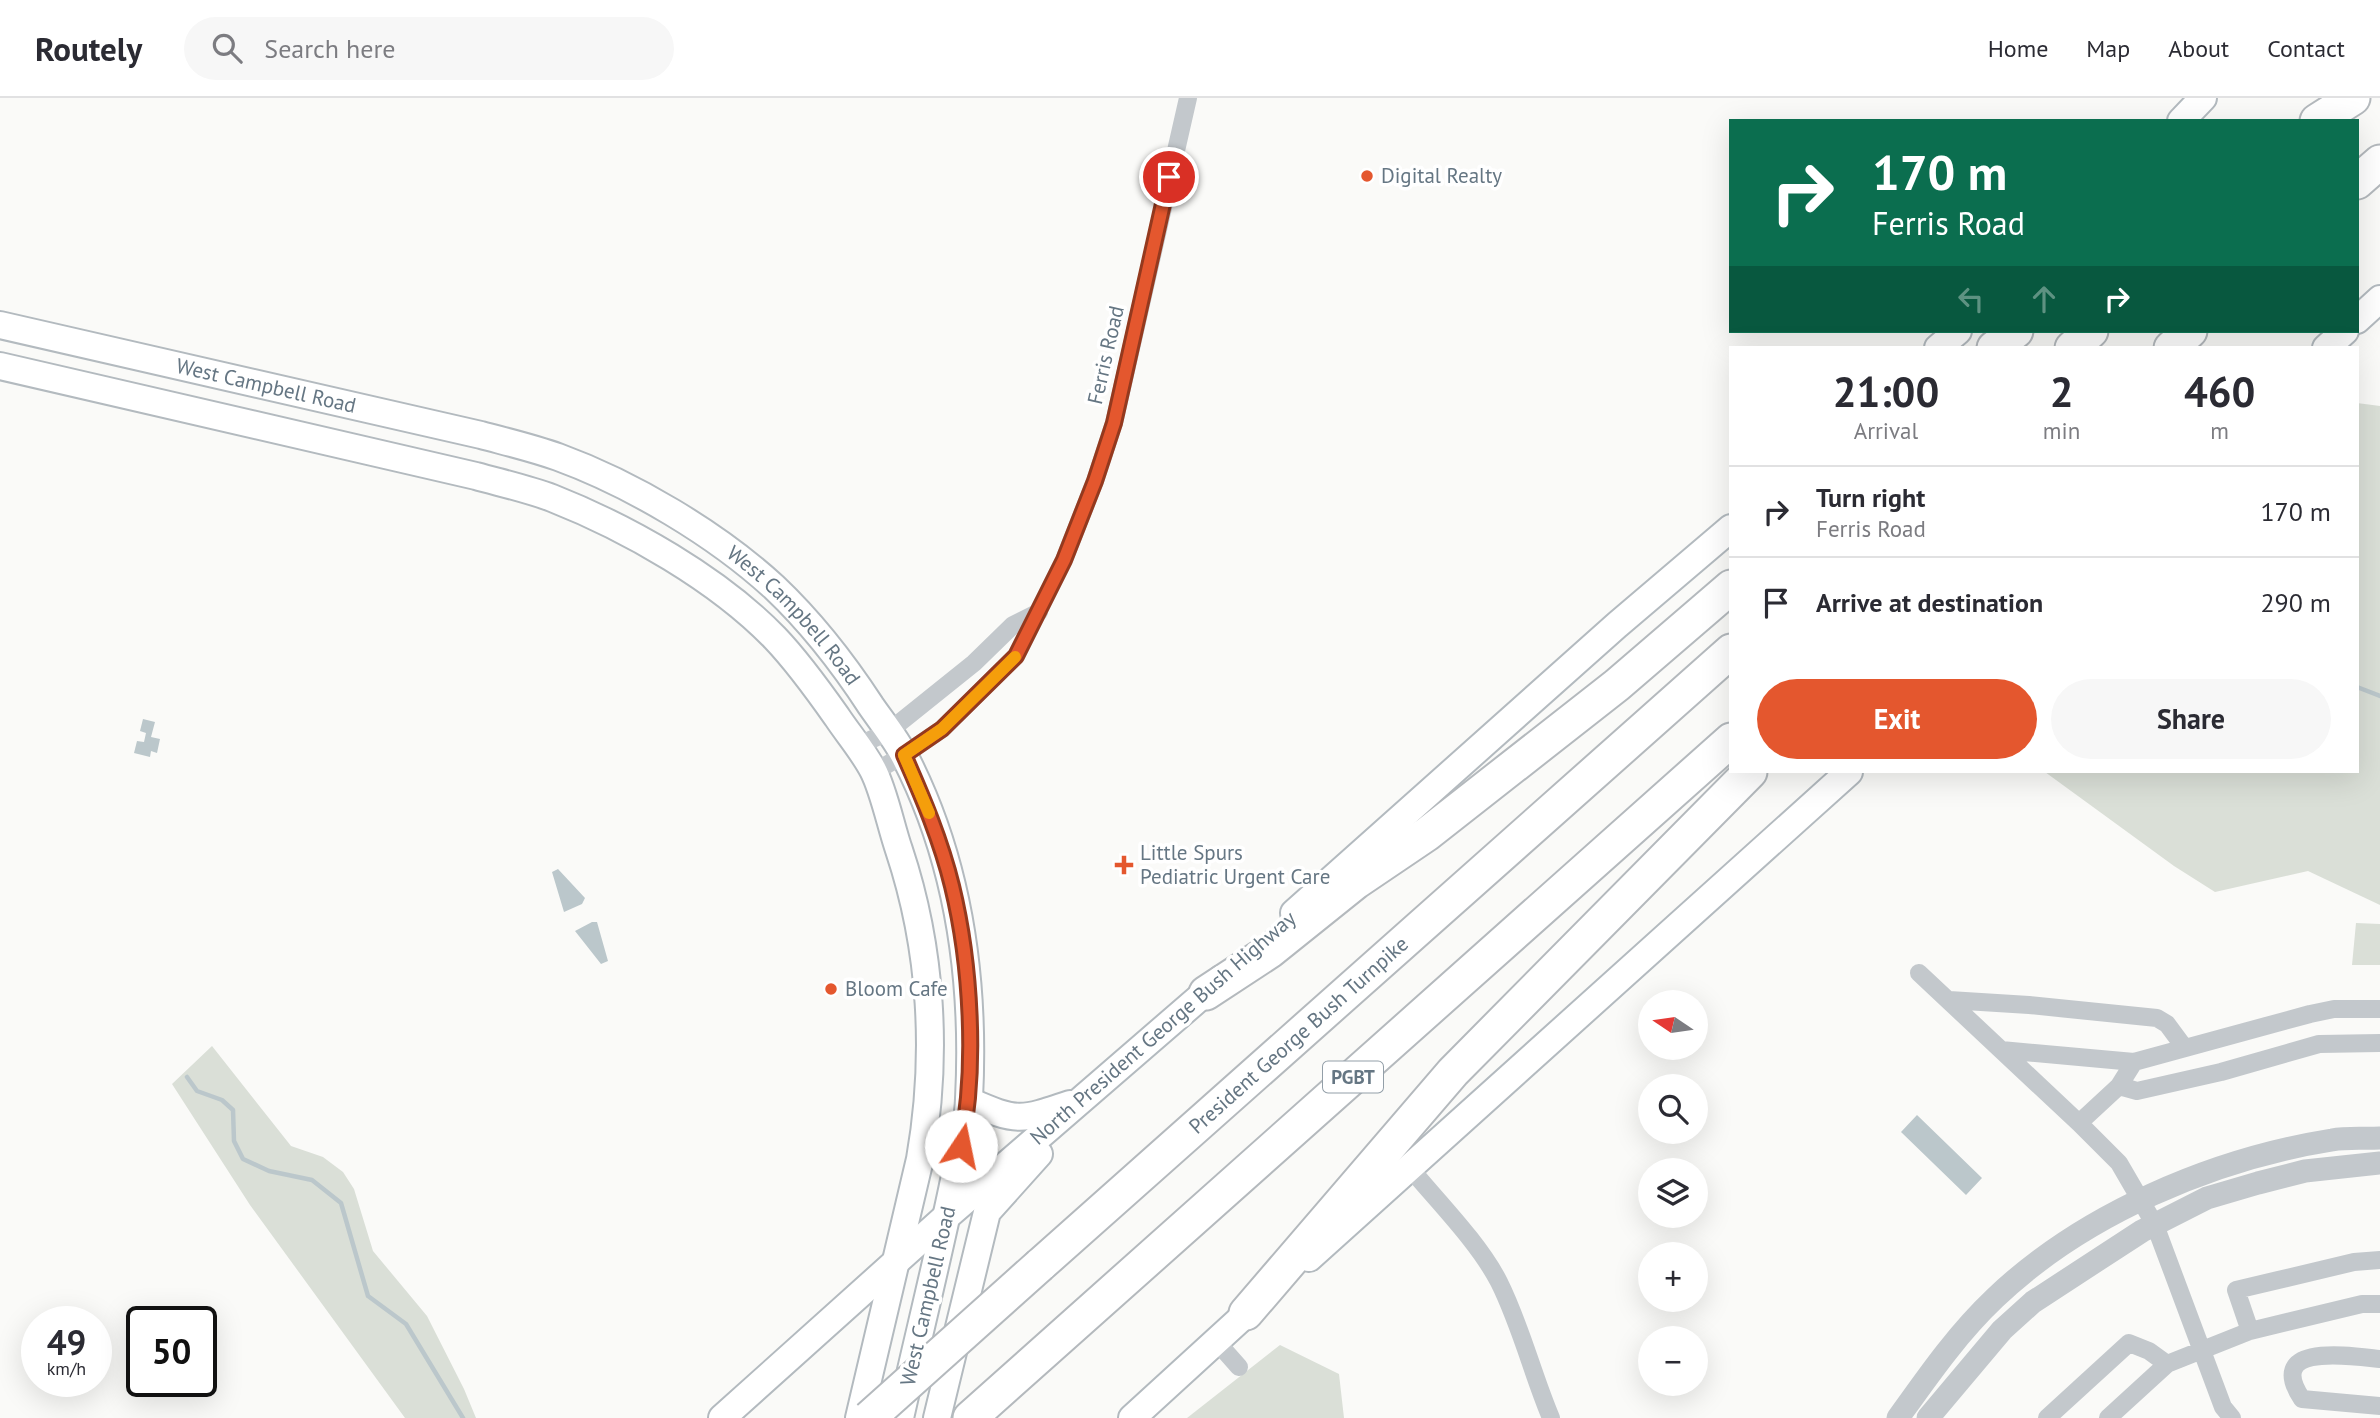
<!DOCTYPE html>
<html lang="en">
<head>
<meta charset="utf-8">
<style>
	:root { --surface:#fff; --page:#f7f7f7; --text:#2b2b33; --muted:#7c7c81; --line:#e1e1e2; --accent:#e4572e }
	body { margin:0; font-family:"PT Sans",sans-serif; background:var(--page); color:var(--text); height:100vh; display:flex; flex-direction:column; font-size:26px; white-space:nowrap }
	* { box-sizing:border-box; margin:0 }
	p { font-size:23px; color:var(--muted) }
	.icon { flex:none; width:38px; height:38px; fill:none; stroke:currentColor; stroke-width:2; stroke-linecap:round; stroke-linejoin:round }
	.map { position:relative; flex:1; overflow:hidden }
	.details { position:absolute; left:1729px; top:248px; width:630px; height:427px; display:flex; flex-direction:column; background:var(--surface); border-radius:0px; box-shadow:0 7px 28px #0002 }
	.details>* { flex:none }
	.guide { position:absolute; left:1729px; top:21px; width:630px; height:214px; border-radius:0px; box-shadow:0 7px 28px #0002; background:#0b6e4f; color:#fff; overflow:hidden }
	.needle { width:46px; rotate:283deg }
	.fabs { position:absolute; left:1638px; top:892px; display:grid; gap:14px }
	.fabs a { display:grid; place-items:center; width:70px; height:70px; border-radius:50%; background:var(--surface); box-shadow:0 7px 28px #0002; font-size:35px }
	.speed { position:absolute; left:21px; top:1208px; display:flex; gap:14px; font-size:35px; font-weight:700; text-align:center }
	.speed>* { display:grid; place-content:center; width:91px; height:91px; border-radius:50%; background:var(--surface); box-shadow:0 7px 28px #0002; line-height:1 }
	.speed small { font-size:18px; font-weight:400 }
	.speed .limit { border:4px solid #111; border-radius:10px; background:#fff; color:#111 }
	.pin { position:absolute; display:grid; place-items:center; width:60px; height:60px; color:#fff; margin:-30px; border:4px solid #fff; border-radius:50%; box-shadow:0 2px 7px #0007 }
	.me { position:absolute; width:77px; margin:-38px; rotate:11deg; stroke-linejoin:round; filter:drop-shadow(0 0 5px #0008) }
	.turn { display:flex; align-items:center; gap:24px; height:147px; padding:0 28px; font-size:32px }
	.turn .icon { width:91px; height:91px; stroke-width:2.5 }
	.turn b { display:block; font-size:49px; line-height:60px }
	.lanes { display:flex; align-items:center; height:66px; padding:0 28px; background:#0003; justify-content:center; gap:35px; direction:ltr }
	.lanes .off { opacity:.35 }
	.eta { display:flex; justify-content:space-evenly; align-items:center; height:119px; text-align:center }
	.eta b { font-size:42px; font-weight:800; line-height:49px }
	.cta { display:flex; gap:14px; margin-top:auto; padding:14px 28px }
	.cta a { flex:1; height:80px; border-radius:42px; background:var(--accent); color:#fff; font-size:28px; font-weight:800; line-height:80px; text-align:center }
	.cta a+a { background:var(--page); color:var(--text) }
	ul { padding:0; list-style:none }
	li { display:flex; align-items:center; gap:21px; height:91px; padding:0 28px; border-top:2px solid var(--line) }
	li div { flex:1 }
	li b { display:block; font-size:26px }
	li em { font-style:normal }
	header { display:flex; align-items:center; gap:42px; box-sizing:border-box; height:98px; padding:0 35px; background:var(--surface); border-bottom:2px solid var(--line) }
	header strong { font-size:33px }
	nav { display:flex; gap:38px; margin-inline-start:auto; font-size:24px }
	.search { width:490px; height:63px; background:var(--page); display:flex; align-items:center; gap:18px; box-sizing:border-box; padding:0 24px; border-radius:38px; color:var(--muted); font-size:26px }
	.map>svg:first-child { display:block }
	.green { fill:#dadfd7 }
	.water { fill:#bbc7cb }
	.lines { fill:none; stroke-linecap:round; stroke-linejoin:round }
	.stream { stroke:#bbc7cb; stroke-width:4.5 }
	.secondary-casing { stroke:#b3babf; stroke-width:30 }
	.motorway-casing { stroke:#b4b9bd; stroke-width:37 }
	.minor { stroke:#c3c8cc; stroke-width:18 }
	.tertiary { stroke:#c3c8cc; stroke-width:23 }
	.secondary { stroke:#fff; stroke-width:26 }
	.motorway { stroke:#fff; stroke-width:33 }
	.motorway-bridge-casing { stroke:#b4b9bd; stroke-width:37; stroke-linecap:butt }
	.motorway-bridge { stroke:#fff; stroke-width:33 }
	.route-casing { stroke:#94391e; stroke-width:18 }
	.route { stroke:#e4572e; stroke-width:12 }
	.slow { stroke:#f59e0b; stroke-width:12 }
	.poi-dot { fill:#e4572e; stroke:#fff; stroke-width:2.5 }
	.labels { text-anchor:middle; stroke-width:7; stroke-linejoin:round; paint-order:stroke }
	.shield { fill:#fff; stroke:#939fa8; stroke-width:2 }
	.shield-label { font-size:19px; font-weight:bold; fill:#657683 }
	.poi-label { font-size:21px; fill:#657683; stroke:#fff; text-anchor:start }
	.street-label { font-size:21px; fill:#657683; stroke:#fff }
</style>
</head>
<body>
<header>
<strong>Routely</strong>
<div class="search"><svg class="icon" aria-label="search" viewBox="0 0 24 24"><circle cx="10" cy="10" r="6"/><path d="M15 15l6 6"/></svg>Search here</div>
<nav><a>Home</a><a>Map</a><a>About</a><a>Contact</a></nav>
</header>
<div class="map">
<svg width="2380" height="1320" viewBox="0 0 2380 1320">
	<rect width="100%" height="100%" fill="#fafaf8"/>
	<path class="green" d="M 2357,305 L 2380,308 L 2380,807 L 2308,773 L 2215,794 L 2174,768 L 2045,674 L 2357,674 Z
		M 2356,825 L 2380,826 L 2380,867 L 2352,867 Z
		M 212,948 L 291,1048 L 323,1059 L 343,1074 L 354,1091 L 373,1153 L 427,1218 L 464,1291 L 476,1320 L 405,1320 L 250,1107 L 172,986 Z
		M 1280,1247 L 1339,1276 L 1344,1320 L 1187,1320 Z"/>
	<path class="water" d="M 143,621 L 155,624 L 151,639 L 160,641 L 157,655 L 151,653 L 150,659 L 134,655 L 137,643 L 144,644 L 146,635 L 140,633 Z
		M 558,771 L 585,800 L 582,806 L 564,814 L 552,774 Z
		M 592,824 L 597,824 L 608,863 L 601,866 L 575,833 Z
		M 1917,1017 L 1982,1080 L 1966,1097 L 1901,1034 Z"/>
	<g class="lines">
		<path class="stream" d="M 2357,589 L 2380,598
			M 187,979 L 197,993 L 222,1002 L 233,1012 L 234,1043 L 243,1061 L 269,1073 L 312,1082 L 341,1105 L 368,1198 L 406,1226 L 463,1320"/>
		<g class="secondary-casing">
			<g id="secondary">
				<path d="M 2181,23 L 2203,0"/>
				<path d="M 2357,222 L 2380,201"/>
				<path id="s1" d="M 0,227 L 481,337 C 507,344 533,350 558,359 C 632,386 716,436 774,489 C 811,524 843,565 871,608 C 882,624 896,641 905,659 C 959,764 975,884 969,1001 C 968,1031 958,1062 952,1092 C 936,1168 917,1244 900,1320"/>
				<path d="M 1938,250 L 1958,233"/>
				<path d="M 2326,250 L 2345,233"/>
				<path d="M 0,268 L 476,378 C 501,385 528,391 552,400 C 628,430 718,481 775,540 C 798,564 818,592 837,619 C 849,637 863,653 873,672 C 884,693 891,729 899,752 C 932,851 938,958 920,1061 L 859,1320"/>
				<path d="M 1294,815 L 1617,527 L 1731,430"/>
				<path d="M 969,1003 C 1017,1024 1020,1023 1070,1006"/>
				<path d="M 1309,1160 L 1849,674"/>
				<path d="M 722,1320 L 947,1118 L 1221,881"/>
				<path d="M 937,1320 L 987,1114 L 1039,1056"/>
				<path d="M 1132,1320 L 1259,1204"/>
			</g>
		</g>
		<g class="motorway-casing">
			<g id="motorway">
				<path d="M 2317,23 L 2353,0"/>
				<path d="M 2357,84 L 2380,64"/>
				<path d="M 1994,250 L 2016,233"/>
				<path d="M 2072,250 L 2091,233"/>
				<path d="M 2171,250 L 2190,233"/>
				<path d="M 1206,895 L 1270,853 L 1356,784 L 1427,736 L 1617,587 L 1731,489"/>
				<path id="s2" d="M 1040,1167 L 1731,553"/>
				<path d="M 1246,1215 L 1453,974 L 1750,674"/>
				<path d="M 970,1320 L 1731,642"/>
			</g>
		</g>
		<path class="minor" d="M 857,648 L 888,634 L 974,565 L 1013,527 L 1039,514
			M 874,674 L 904,657 L 942,631 L 1016,558 L 1064,462 L 1095,383 L 1114,325 L 1188,0
			M 1919,875 L 2079,1025
			M 1949,902 L 2029,907 L 2157,920 L 2167,926 L 2184,949
			M 2001,952 L 2134,964
			M 2119,988 L 2137,993 L 2221,974 L 2319,946 L 2380,945
			M 1410,1070 C 1439,1105 1479,1145 1499,1184 C 1521,1228 1532,1275 1551,1320
			M 2250,1233 L 2362,1206 L 2380,1206
			M 1216,1243 L 1239,1269
			M 2380,1261 C 2351,1258 2264,1244 2302,1301 L 2380,1308
			M 2167,1266 L 2250,1233 L 2236,1192 L 2354,1164 L 2380,1162
			M 2047,1320 L 2129,1245 L 2149,1253 L 2167,1266 L 2108,1320
			M 2232,1320 L 2223,1309 L 2155,1127 L 2119,1065 L 2079,1025 L 2119,988 L 2134,964 L 2310,916 L 2334,911 L 2380,911"/>
		<path class="tertiary" d="M 1898,1320 C 1928,1278 1957,1236 1995,1200 C 2083,1116 2213,1061 2332,1042 C 2348,1039 2364,1041 2380,1040
			M 1928,1320 L 2002,1232 L 2033,1204 L 2142,1133 L 2207,1100 L 2258,1085 L 2305,1073 L 2380,1065"/>
		<use href="#secondary" class="secondary"/>
		<use href="#motorway" class="motorway"/>
		<g class="motorway-bridge-casing">
			<path id="motorway-bridge" d="M 869,1320 L 1040,1167"/>
		</g>
		<use href="#motorway-bridge" class="motorway-bridge"/>
	</g>
	<g class="lines">
		<g class="route-casing">
			<path id="route" d="M 961,1048 C 977,970 971,866 952,788 C 941,743 923,700 904,657 L 942,631 L 1016,558 L 1064,462 L 1095,383 L 1114,325 L 1169,79"/>
		</g>
		<use href="#route" class="route"/>
		<path class="slow" d="M 929,715 L 904,657 L 942,631 L 1015,559"/>
	</g>
	<g class="poi-dot">
		<circle cx="1367" cy="78" r="7"/>
		<path d="M1120.5 756.5h7v7h7v7h-7v7h-7v-7h-7v-7h7z"/>
		<circle cx="831" cy="891" r="7"/>
	</g>
	<g class="labels">
		<rect class="shield" x="1323" y="963.5" width="60" height="31" rx="5"/>
		<g class="shield-label">
			<text x="1353" y="986">PGBT</text>
		</g>
		<g class="poi-label">
			<text x="1381" y="85">Digital Realty</text>
			<text x="1140" y="762">Little Spurs<tspan x="1140" dy="24">Pediatric Urgent Care</tspan></text>
			<text x="845" y="898">Bloom Cafe</text>
		</g>
		<g class="street-label">
			<text transform="translate(1106 257) rotate(-77)" y="7">Ferris Road</text>
			<text dy="7" stroke="none"><textPath href="#s1" startOffset="273">West Campbell Road</textPath></text>
			<text dy="7" stroke="none"><textPath href="#s1" startOffset="861">West Campbell Road</textPath></text>
			<text transform="translate(1163 930) rotate(-41)" y="7">North President George Bush Highway</text>
			<text dy="7" stroke="none"><textPath href="#s2" startOffset="346">President George Bush Turnpike</textPath></text>
			<text transform="translate(928 1198) rotate(-77)" y="7">West Campbell Road</text>
		</g>
	</g>
</svg>
<div class="fabs">
<a><svg class="needle" viewBox="-14 -14 28 28"><path d="M0-13l5 13h-10z" fill="#e53935"/><path d="M0 13l5-13h-10z" fill="#7c7c81"/></svg></a>
<a><svg class="icon" aria-label="search" viewBox="0 0 24 24"><circle cx="10" cy="10" r="6"/><path d="M15 15l6 6"/></svg></a>
<a><svg class="icon" aria-label="layers" viewBox="0 0 24 24"><path d="M12 4l9 5-9 5-9-5zM3 14l9 5 9-5"/></svg></a>
<a>+</a>
<a>−</a>
</div>
<div class="speed"><div>49<small>km/h</small></div><div class="limit">50</div></div>
<div class="pin" style="left:1169px;top:79px;background:#d93025"><svg class="icon" aria-label="arrive" viewBox="0 0 24 24"><path d="M6 21V4h12l-3 4 3 4H6"/></svg></div>
<svg class="me" style="left:961px;top:1048px" viewBox="-20 -20 40 40"><circle r="19" fill="#fff"/><path d="M0-13L10 11 0 6-10 11z" fill="#e4572e"/></svg>
<div class="guide">
<div class="turn"><svg class="icon" aria-label="right" viewBox="0 0 24 24"><path d="M7 20v-9h11M14 6l5 5-5 5"/></svg><div><b>170 m</b>Ferris Road</div></div>
<div class="lanes"><svg class="icon off" aria-label="left" viewBox="0 0 24 24"><path d="M17 20v-9H6M10 6l-5 5 5 5"/></svg><svg class="icon off" aria-label="ahead" viewBox="0 0 24 24"><path d="M12 20V5M6 11l6-6 6 6"/></svg><svg class="icon" aria-label="right" viewBox="0 0 24 24"><path d="M7 20v-9h11M14 6l5 5-5 5"/></svg></div>
</div>
<section class="details">
<div class="eta">
<div><b>21:00</b><p>Arrival</p></div>
<div><b>2</b><p>min</p></div>
<div><b>460</b><p>m</p></div>
</div>
<ul>
<li><svg class="icon" aria-label="right" viewBox="0 0 24 24"><path d="M7 20v-9h11M14 6l5 5-5 5"/></svg><div><b>Turn right</b><p>Ferris Road</p></div><em>170 m</em></li>
<li><svg class="icon" aria-label="arrive" viewBox="0 0 24 24"><path d="M6 21V4h12l-3 4 3 4H6"/></svg><div><b>Arrive at destination</b></div><em>290 m</em></li>
</ul>
<div class="cta"><a>Exit</a><a>Share</a></div>
</section>
</div>
</body>
</html>
